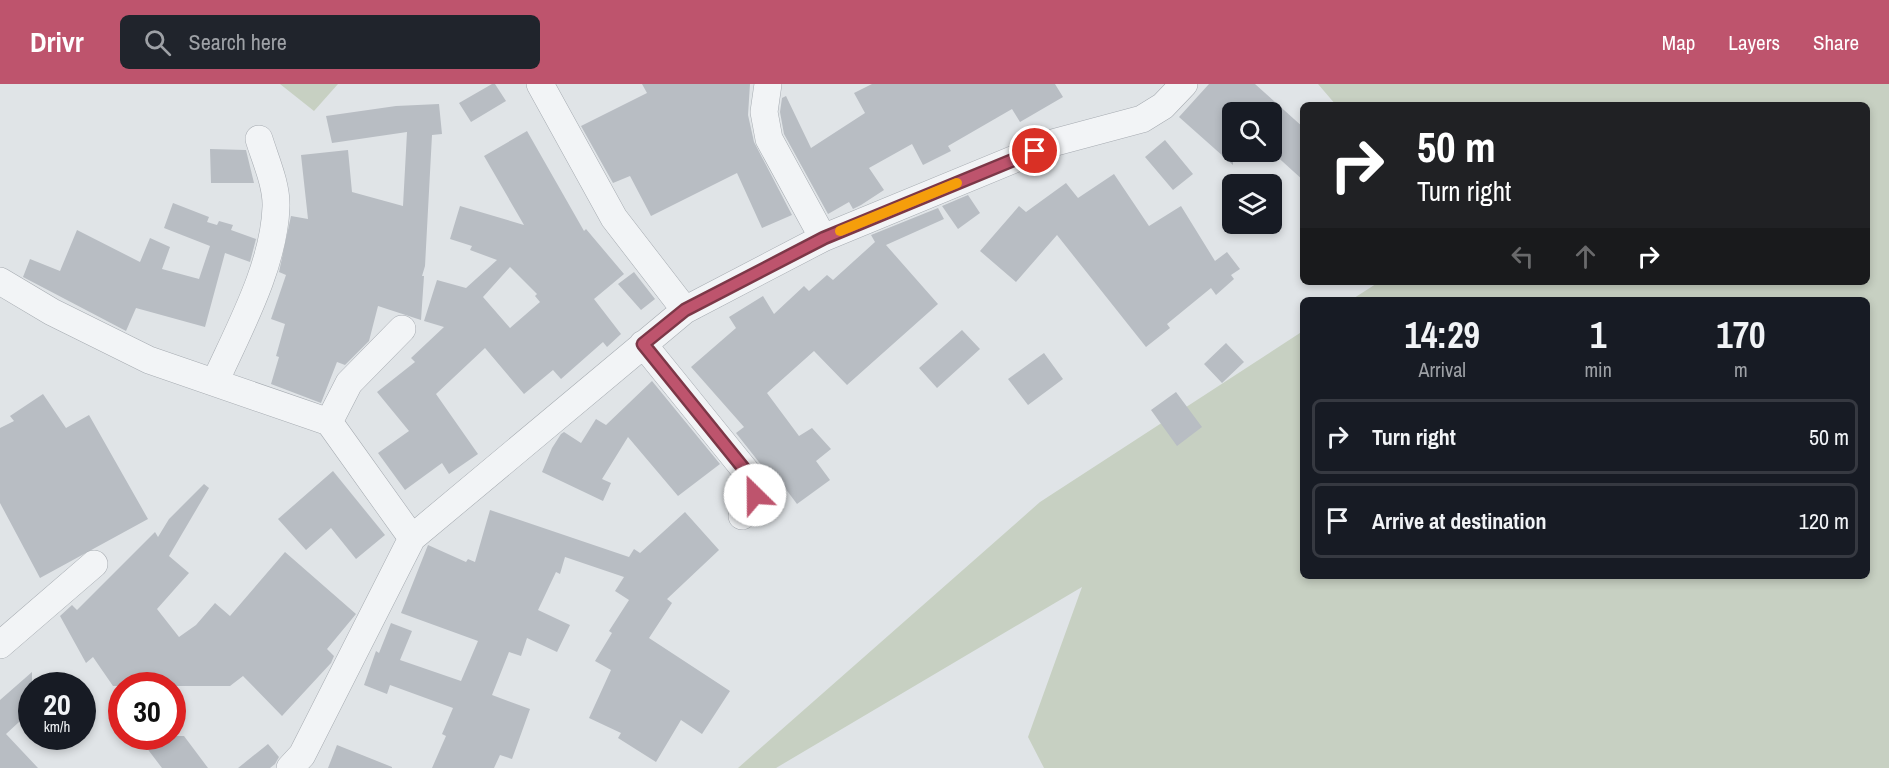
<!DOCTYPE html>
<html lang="en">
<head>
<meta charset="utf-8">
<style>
	:root { --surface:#171b24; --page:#20242c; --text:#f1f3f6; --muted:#9ea1a6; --line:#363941; --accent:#be546d }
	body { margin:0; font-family:"Archivo Narrow",sans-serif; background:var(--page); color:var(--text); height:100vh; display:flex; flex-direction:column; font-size:22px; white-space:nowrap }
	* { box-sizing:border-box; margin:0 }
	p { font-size:20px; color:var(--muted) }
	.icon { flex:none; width:33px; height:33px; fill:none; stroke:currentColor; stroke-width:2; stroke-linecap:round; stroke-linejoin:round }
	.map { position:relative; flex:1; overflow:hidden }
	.details { position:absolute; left:1300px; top:213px; width:570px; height:282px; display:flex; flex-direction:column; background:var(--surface); border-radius:9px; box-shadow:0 3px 9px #0003 }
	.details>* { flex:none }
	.banner { position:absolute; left:1300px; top:18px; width:570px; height:183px; border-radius:9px; box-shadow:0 3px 9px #0003; background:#202124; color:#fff; overflow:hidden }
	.buttons { position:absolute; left:1222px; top:18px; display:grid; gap:12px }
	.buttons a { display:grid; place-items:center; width:60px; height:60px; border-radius:9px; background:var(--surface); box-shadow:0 3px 9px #0003; font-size:30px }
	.speed { position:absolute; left:18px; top:588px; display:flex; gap:12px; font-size:30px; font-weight:700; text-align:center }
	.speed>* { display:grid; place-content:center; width:78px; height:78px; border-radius:50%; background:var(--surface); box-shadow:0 3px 9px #0003; line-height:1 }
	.speed small { font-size:15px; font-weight:400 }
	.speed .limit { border:9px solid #d22; background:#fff; color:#111 }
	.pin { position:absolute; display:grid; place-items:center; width:51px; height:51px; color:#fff; margin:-26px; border:3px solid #fff; border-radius:50%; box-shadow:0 2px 6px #0007 }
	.me { position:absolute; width:66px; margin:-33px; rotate:337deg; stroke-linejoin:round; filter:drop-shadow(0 0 4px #0008) }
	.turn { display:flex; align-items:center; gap:21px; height:126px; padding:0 18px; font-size:27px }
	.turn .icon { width:78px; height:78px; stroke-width:2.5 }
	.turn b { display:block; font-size:42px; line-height:51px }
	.lanes { display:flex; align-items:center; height:57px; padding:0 18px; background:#0003; justify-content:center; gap:30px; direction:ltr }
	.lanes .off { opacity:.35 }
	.eta { display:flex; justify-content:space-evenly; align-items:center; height:102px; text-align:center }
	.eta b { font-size:36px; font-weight:700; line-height:42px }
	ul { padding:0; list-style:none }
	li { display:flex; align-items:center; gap:18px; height:75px; margin:0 12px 9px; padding:0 6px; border:3px solid var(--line); border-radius:9px }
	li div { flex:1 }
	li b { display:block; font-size:22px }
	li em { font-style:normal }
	header { display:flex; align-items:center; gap:36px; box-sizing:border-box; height:84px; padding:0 30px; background:var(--accent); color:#fff }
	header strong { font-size:28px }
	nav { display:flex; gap:33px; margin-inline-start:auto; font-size:21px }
	.search { width:420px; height:54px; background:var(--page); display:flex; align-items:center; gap:15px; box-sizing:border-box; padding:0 21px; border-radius:9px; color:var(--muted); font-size:22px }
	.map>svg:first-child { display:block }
	.green { fill:#c7d0c2 }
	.building { fill:#b8bdc3; fill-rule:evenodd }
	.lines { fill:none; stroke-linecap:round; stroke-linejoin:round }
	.minor-casing { stroke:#a6abb1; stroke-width:28 }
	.minor { stroke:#f2f4f6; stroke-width:27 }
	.route-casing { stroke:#7c3747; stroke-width:15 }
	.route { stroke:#be546d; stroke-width:10 }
	.slow { stroke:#f59e0b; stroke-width:10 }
</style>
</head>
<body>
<header>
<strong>Drivr</strong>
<div class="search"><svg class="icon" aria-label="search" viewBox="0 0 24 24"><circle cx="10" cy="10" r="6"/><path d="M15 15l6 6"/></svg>Search here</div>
<nav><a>Map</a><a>Layers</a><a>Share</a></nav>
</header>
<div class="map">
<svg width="1889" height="684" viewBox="0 0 1889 684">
	<rect width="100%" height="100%" fill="#e0e4e7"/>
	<path class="green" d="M 280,0 L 338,0 L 314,27 Z
		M 1318,0 L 1889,0 L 1889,684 L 1044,684 L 1028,653 L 1082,503 L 776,684 L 738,684 L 1040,418 L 1303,247 L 1304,492 L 1868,492 L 1868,216 L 1351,216 L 1379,198 L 1868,198 L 1868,21 L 1336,21 Z"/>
	<path class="building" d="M 492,0 L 495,0 L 506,17 L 471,38 L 459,19 Z
		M 642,0 L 750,0 L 748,31 L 754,58 L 792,131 L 762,144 L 737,89 L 651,132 L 630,92 L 613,99 L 581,42 L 647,9 Z
		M 872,0 L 1055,0 L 1063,13 L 1020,38 L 1012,25 L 948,62 L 951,67 L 923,81 L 912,60 L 869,84 L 884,106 L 861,121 L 853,125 L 849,118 L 828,130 L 784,50 L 780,28 L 782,14 L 786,12 L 811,64 L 865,29 L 854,9 Z
		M 1209,0 L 1255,0 L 1304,44 L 1304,97 L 1272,68 L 1272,28 L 1233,28 L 1233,81 L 1179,33 Z
		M 439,20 L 442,50 L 432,51 L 425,182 L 422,192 L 424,192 L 421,236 L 378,222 L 369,257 L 345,281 L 337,278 L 321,319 L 271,300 L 279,273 L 276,272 L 285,240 L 271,235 L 286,191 L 279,188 L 291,132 L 308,135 L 301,71 L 348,66 L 352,108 L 403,122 L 407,48 L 332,59 L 326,32 L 396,22 Z
		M 527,47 L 584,147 L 586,145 L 624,190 L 594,215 L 621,250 L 607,263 L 603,258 L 561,295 L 553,286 L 524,310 L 485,264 L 436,310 L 478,370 L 449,390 L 442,379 L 405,406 L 378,369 L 409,347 L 377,308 L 415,278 L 411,274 L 444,243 L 424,237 L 437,196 L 466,204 L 497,176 L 470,166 L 472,162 L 450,155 L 460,122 L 524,141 L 484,72 ZM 510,183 L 537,210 L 535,212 L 540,218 L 510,244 L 483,213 Z
		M 1165,56 L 1193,90 L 1173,106 L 1145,73 Z
		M 210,65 L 246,66 L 254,99 L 211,99 Z
		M 1114,90 L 1149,142 L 1181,122 L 1215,177 L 1227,168 L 1240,185 L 1231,191 L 1234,195 L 1216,211 L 1211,204 L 1167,240 L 1170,244 L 1146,263 L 1057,151 L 1016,198 L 980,167 L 1019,122 L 1026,128 L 1066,99 L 1078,114 Z
		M 968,111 L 980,129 L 958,145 L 942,122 Z
		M 173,119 L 209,133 L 207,138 L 217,141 L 219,137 L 233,141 L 231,146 L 256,155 L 250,178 L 225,169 L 205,243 L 136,224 L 126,247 L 23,193 L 30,175 L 60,187 L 77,146 L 140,178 L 150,154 L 170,163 L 162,185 L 199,195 L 210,162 L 164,144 Z
		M 938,124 L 944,135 L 886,161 L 938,220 L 847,301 L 814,267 L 767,309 L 799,352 L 812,344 L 831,365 L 816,377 L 830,396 L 797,420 L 770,384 L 766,387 L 736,349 L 744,343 L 691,283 L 736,244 L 729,233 L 763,212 L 774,230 L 804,202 L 809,207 L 827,191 L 833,196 L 875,158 L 871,151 Z
		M 634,188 L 655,215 L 641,226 L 618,200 Z
		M 962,246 L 980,265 L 937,304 L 919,284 Z
		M 1226,259 L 1244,278 L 1222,299 L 1204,280 Z
		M 1044,269 L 1063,295 L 1028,321 L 1008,295 Z
		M 652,297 L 720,380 L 678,412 L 628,353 L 602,395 L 611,399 L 603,417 L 542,388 L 552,364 L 561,350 L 564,348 L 581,359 L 596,335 L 606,341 Z
		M 1176,308 L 1202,343 L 1177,362 L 1151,326 Z
		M 43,310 L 66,344 L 89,331 L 148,435 L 40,494 L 0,419 L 0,344 L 14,337 L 10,332 Z
		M 333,387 L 385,451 L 356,475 L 331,444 L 306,466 L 278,435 Z
		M 204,400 L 209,404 L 169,472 L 189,489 L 157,525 L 179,553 L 196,541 L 215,519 L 230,532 L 285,468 L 356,530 L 327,565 L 334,572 L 331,579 L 282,632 L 243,592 L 230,602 L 113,602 L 93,573 L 86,579 L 60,532 L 72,521 L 77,526 L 155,448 L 158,453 L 169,435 Z
		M 490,426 L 629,473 L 634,465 L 640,469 L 685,428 L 719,466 L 667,515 L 672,519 L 649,554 L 730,607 L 702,650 L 681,636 L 656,678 L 618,654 L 621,649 L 589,634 L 611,586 L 595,577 L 612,549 L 609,547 L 629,516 L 615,507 L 624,493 L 565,473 L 560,490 L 556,488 L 538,526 L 570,541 L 557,568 L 527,554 L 521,572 L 509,568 L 492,611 L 530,625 L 512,675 L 500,671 L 494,684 L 432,684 L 446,652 L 442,650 L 453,624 L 390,601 L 387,610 L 364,601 L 376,567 L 379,569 L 391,539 L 412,547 L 400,576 L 461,597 L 478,557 L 401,529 L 428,461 L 466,478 L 468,475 L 475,478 Z
		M 32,588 L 32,626 L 6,650 L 38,684 L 0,684 L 0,616 Z
		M 160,652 L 184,652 L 208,684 L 162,684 L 146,663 Z
		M 268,660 L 279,673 L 275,680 L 270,684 L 238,684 Z
		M 337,661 L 392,683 L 392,684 L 328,684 Z"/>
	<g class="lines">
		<g class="minor-casing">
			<path id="minor" d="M 540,0 L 614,134 L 685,226
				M 768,0 L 764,28 L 769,55 L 823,154
				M 0,197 L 52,228 L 149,276 L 329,338 L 412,454
				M 643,260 L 753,396 C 759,411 750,419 742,432
				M 215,298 C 239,245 274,182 276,123 C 277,101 265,75 259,55
				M 329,338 L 349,299 L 402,245
				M 0,561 L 94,480
				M 290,684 L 302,671 L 412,454 L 685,226 L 823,154 L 1056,58 L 1142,35 L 1163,22 L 1184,0"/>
		</g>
		<use href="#minor" class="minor"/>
	</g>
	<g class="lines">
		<g class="route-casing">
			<path id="route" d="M 755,411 L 756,404 L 753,396 L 643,260 L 685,226 L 824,154 L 1035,67"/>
		</g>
		<use href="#route" class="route"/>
		<path class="slow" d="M 840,147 L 957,99"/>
	</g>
</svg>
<div class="buttons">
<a><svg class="icon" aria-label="search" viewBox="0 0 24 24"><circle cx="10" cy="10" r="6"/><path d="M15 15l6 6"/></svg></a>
<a><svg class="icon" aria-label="layers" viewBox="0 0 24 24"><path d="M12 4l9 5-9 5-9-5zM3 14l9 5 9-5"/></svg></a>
</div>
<div class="speed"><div>20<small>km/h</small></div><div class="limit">30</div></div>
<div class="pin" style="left:1035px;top:67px;background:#d93025"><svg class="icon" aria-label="arrive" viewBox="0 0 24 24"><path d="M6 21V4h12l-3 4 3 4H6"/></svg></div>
<svg class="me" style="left:755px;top:411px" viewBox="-20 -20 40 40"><circle r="19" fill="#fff"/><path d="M0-13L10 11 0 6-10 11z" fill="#be546d"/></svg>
<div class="banner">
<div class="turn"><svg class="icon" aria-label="right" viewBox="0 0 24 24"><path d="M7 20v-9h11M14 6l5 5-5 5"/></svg><div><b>50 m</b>Turn right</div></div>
<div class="lanes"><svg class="icon off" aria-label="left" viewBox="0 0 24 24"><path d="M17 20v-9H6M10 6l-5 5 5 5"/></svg><svg class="icon off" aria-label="ahead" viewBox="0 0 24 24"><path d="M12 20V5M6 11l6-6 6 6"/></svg><svg class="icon" aria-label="right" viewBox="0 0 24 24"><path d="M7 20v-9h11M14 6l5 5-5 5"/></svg></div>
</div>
<section class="details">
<div class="eta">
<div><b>14:29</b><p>Arrival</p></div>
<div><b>1</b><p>min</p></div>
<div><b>170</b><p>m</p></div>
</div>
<ul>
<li><svg class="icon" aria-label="right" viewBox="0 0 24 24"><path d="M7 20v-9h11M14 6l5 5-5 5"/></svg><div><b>Turn right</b></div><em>50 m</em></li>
<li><svg class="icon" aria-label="arrive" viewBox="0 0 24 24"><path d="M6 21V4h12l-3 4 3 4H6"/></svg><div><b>Arrive at destination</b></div><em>120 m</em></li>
</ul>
</section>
</div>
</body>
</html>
